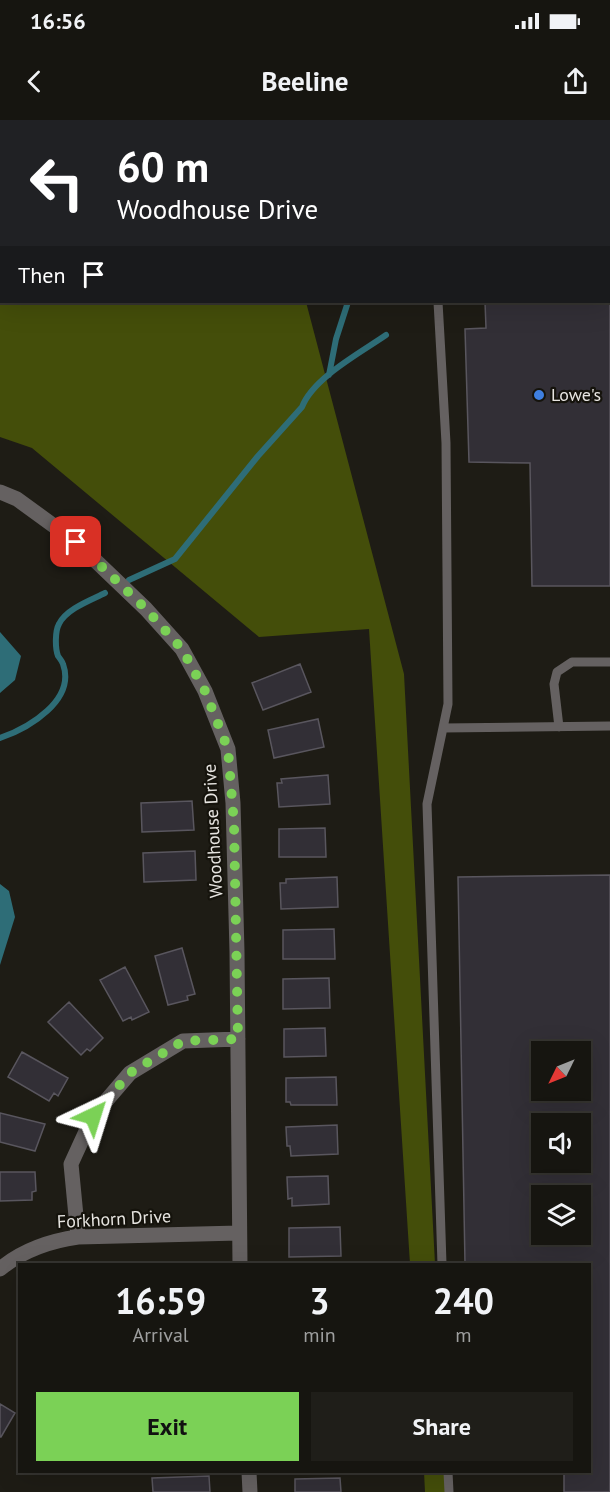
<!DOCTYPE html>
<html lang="en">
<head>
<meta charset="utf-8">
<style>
	:root { --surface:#161510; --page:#1f1e19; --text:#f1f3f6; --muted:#9e9f9f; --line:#353430; --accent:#7bd156 }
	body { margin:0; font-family:"PT Sans",sans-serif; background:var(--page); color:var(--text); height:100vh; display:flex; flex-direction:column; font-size:22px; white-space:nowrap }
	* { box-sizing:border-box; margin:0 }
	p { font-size:20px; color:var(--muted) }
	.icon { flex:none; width:33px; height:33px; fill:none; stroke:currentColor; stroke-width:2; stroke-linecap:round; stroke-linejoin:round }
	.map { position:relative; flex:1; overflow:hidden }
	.drawer { position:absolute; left:18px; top:1143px; width:573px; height:210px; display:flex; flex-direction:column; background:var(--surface); border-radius:0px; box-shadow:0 6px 24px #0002,0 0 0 2px var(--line) }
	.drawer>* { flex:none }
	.hud { position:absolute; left:0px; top:0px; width:610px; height:183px; box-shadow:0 6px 24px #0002,0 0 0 2px var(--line); background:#202124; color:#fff; overflow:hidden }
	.needle { width:39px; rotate:227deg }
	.buttons { position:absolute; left:531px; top:921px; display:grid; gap:12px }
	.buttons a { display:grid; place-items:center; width:60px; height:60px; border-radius:0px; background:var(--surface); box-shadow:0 6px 24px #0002,0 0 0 2px var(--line); font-size:30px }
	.pin { position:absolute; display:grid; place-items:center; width:51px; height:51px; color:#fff; margin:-26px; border-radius:12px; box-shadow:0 3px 9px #0006 }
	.me { position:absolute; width:66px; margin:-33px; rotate:41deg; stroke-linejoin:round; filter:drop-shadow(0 0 4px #0008) }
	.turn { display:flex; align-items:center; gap:21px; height:126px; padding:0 18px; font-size:27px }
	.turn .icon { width:78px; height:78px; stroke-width:2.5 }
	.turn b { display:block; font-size:42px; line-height:51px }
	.then { display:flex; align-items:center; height:57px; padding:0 18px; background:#0003; gap:12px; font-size:22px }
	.eta { display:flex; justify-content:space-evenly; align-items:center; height:102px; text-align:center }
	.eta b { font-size:36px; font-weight:700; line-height:42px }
	.primary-button { display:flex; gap:12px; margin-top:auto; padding:12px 18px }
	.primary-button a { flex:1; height:69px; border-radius:0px; background:var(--accent); color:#111; font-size:24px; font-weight:700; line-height:69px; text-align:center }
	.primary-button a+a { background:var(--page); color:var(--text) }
	.status { display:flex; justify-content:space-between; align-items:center; height:42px; padding:0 30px; background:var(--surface); direction:ltr }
	.status svg { height:16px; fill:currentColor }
	header { display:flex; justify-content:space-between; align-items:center; height:78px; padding:0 18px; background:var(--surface); font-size:27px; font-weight:700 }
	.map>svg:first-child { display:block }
	.forest { fill:#444e0a }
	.water { fill:#2e6d77 }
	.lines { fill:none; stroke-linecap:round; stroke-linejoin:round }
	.stream { stroke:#2e6d77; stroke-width:6 }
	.building { fill:#322f36; stroke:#59565e; stroke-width:1.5; fill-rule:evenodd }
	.service { stroke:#656161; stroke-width:9 }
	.minor { stroke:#656161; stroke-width:15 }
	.route { stroke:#7bd156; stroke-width:10; stroke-dasharray:0 18 }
	.shop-dot { fill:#3f7fe0; stroke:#15130c; stroke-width:2 }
	.labels { text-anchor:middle; stroke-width:4.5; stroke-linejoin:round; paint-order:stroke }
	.poi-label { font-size:18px; fill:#e7e5e1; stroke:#15130c; text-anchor:start }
	.street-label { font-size:18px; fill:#e7e5e1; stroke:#15130c }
</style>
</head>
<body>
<div class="status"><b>16:56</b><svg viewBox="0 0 49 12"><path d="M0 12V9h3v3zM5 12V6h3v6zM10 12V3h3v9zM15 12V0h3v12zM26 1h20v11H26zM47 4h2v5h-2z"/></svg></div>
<header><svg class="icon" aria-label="back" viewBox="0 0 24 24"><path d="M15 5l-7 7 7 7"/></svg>Beeline<svg class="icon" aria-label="share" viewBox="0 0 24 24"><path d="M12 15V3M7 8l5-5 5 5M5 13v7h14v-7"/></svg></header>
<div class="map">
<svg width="610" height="1372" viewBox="0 0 610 1372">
	<rect width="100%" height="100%" fill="#1e1c15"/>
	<path class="forest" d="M 0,0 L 254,0 L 2,2 L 2,182 L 306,182 L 404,554 L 435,1144 L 410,1144 L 369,509 L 259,517 L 32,328 L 0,317 Z
		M 424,1352 L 446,1352 L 447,1372 L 425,1372 Z"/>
	<path class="water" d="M 0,512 L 21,536 L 15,560 L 0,573 Z
		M 0,764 L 9,771 L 15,797 L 0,845 Z"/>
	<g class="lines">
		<path class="stream" d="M 396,0 L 396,2
			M 329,255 L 336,219 L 348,182
			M 129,460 L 175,439 L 258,336 L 302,287 C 313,258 360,233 386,215
			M 0,618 C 29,608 76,580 63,544 C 63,543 59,537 58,536 C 55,528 55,511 59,504 C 66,489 91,480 105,473"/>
	</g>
	<path class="building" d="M 521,0 L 610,0 L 610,466 L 532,466 L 530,343 L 469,342 L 465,209 L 486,208 L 485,182 L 609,182 L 609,2 Z
		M 300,544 L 311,572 L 263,590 L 252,563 Z
		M 318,599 L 324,627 L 274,638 L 268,610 Z
		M 328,655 L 330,684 L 279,687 L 277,663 L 282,663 L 281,659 Z
		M 192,681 L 194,710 L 142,712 L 141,683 Z
		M 325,708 L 326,737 L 279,737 L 279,709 Z
		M 195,731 L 196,760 L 144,762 L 143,733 Z
		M 610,755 L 610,1372 L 564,1372 L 564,1352 L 590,1352 L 590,1144 L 465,1144 L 458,757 ZM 542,932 L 580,932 L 580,970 L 542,970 ZM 542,1004 L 580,1004 L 580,1042 L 542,1042 ZM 542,1076 L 580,1076 L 580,1114 L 542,1114 Z
		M 337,757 L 338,787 L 281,789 L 280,763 L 286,763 L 286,759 Z
		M 334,809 L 335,839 L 283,839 L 283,810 Z
		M 182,828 L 195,874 L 187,876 L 188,880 L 168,885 L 155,836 Z
		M 125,847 L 149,892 L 132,900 L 131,897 L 123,901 L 100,860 Z
		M 329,858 L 330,888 L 283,889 L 283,859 Z
		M 69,882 L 103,918 L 90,931 L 87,929 L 81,935 L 48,902 Z
		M 325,908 L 326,936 L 284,937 L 284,909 Z
		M 22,932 L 68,958 L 58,976 L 54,973 L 49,981 L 8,957 Z
		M 336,957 L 337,985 L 291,985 L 290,982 L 286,982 L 286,958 Z
		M 0,993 L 45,1004 L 35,1031 L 0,1022 Z
		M 337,1005 L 338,1034 L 291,1036 L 290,1026 L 287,1026 L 286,1007 Z
		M 0,1052 L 35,1052 L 36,1071 L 32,1072 L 32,1080 L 0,1081 Z
		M 328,1056 L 329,1084 L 292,1086 L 292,1078 L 288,1079 L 287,1057 Z
		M 340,1107 L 341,1136 L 289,1137 L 289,1108 Z
		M 0,1284 L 15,1293 L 1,1317 L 0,1317 Z
		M 209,1356 L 210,1372 L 153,1372 L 152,1358 Z
		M 340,1358 L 341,1372 L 295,1372 L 295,1359 Z"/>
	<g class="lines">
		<path class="service" d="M 428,0 L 428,2
			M 438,182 L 446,323 L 448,584 L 427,684 L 442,1144
			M 559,607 L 554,564 L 557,552 L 572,542 L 610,542
			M 443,608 L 610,606
			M 448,1352 L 449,1372"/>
		<path class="minor" d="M 0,372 L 17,379 L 76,422 L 146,489 L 182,529 L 205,571 L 228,629 L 233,683 L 237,832 L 240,1144
			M 78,1117 L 71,1044 L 93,996 L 130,953 L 183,921 L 238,919
			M 0,1149 C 23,1130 49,1121 78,1117 L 239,1113
			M 249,1352 L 250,1372"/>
	</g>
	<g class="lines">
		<path class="route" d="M 76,422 L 146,489 L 182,529 L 205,571 L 228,629 L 234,704 L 238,919 L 183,921 L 130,953 L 93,996"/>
	</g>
	<circle class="shop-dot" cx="539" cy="275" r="6"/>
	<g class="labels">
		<g class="poi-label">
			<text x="551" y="281">Lowe's</text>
		</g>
		<g class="street-label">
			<text transform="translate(213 711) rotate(-93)" y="6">Woodhouse Drive</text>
			<text transform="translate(114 1099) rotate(-3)" y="6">Forkhorn Drive</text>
		</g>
	</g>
</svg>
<div class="buttons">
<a><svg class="needle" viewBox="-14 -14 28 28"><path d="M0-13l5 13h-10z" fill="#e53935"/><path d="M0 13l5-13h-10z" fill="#9e9f9f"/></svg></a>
<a><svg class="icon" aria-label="sound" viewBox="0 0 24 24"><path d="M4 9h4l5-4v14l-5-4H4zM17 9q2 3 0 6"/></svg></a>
<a><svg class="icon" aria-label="layers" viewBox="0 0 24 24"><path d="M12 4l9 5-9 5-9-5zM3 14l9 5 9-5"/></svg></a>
</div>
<div class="pin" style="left:76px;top:422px;background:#d93025"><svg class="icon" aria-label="arrive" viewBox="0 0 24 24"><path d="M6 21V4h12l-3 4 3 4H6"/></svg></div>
<svg class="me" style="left:93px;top:996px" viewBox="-20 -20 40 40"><path d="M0-17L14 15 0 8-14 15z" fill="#7bd156" stroke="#fff" stroke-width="4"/></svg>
<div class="hud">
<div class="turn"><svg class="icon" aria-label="left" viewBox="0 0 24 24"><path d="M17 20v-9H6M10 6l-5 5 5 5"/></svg><div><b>60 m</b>Woodhouse Drive</div></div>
<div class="then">Then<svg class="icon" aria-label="arrive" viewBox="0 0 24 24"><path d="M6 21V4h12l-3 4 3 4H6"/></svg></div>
</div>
<section class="drawer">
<div class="eta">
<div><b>16:59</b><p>Arrival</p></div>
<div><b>3</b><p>min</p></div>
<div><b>240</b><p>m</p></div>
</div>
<div class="primary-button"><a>Exit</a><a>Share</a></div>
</section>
</div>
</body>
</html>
